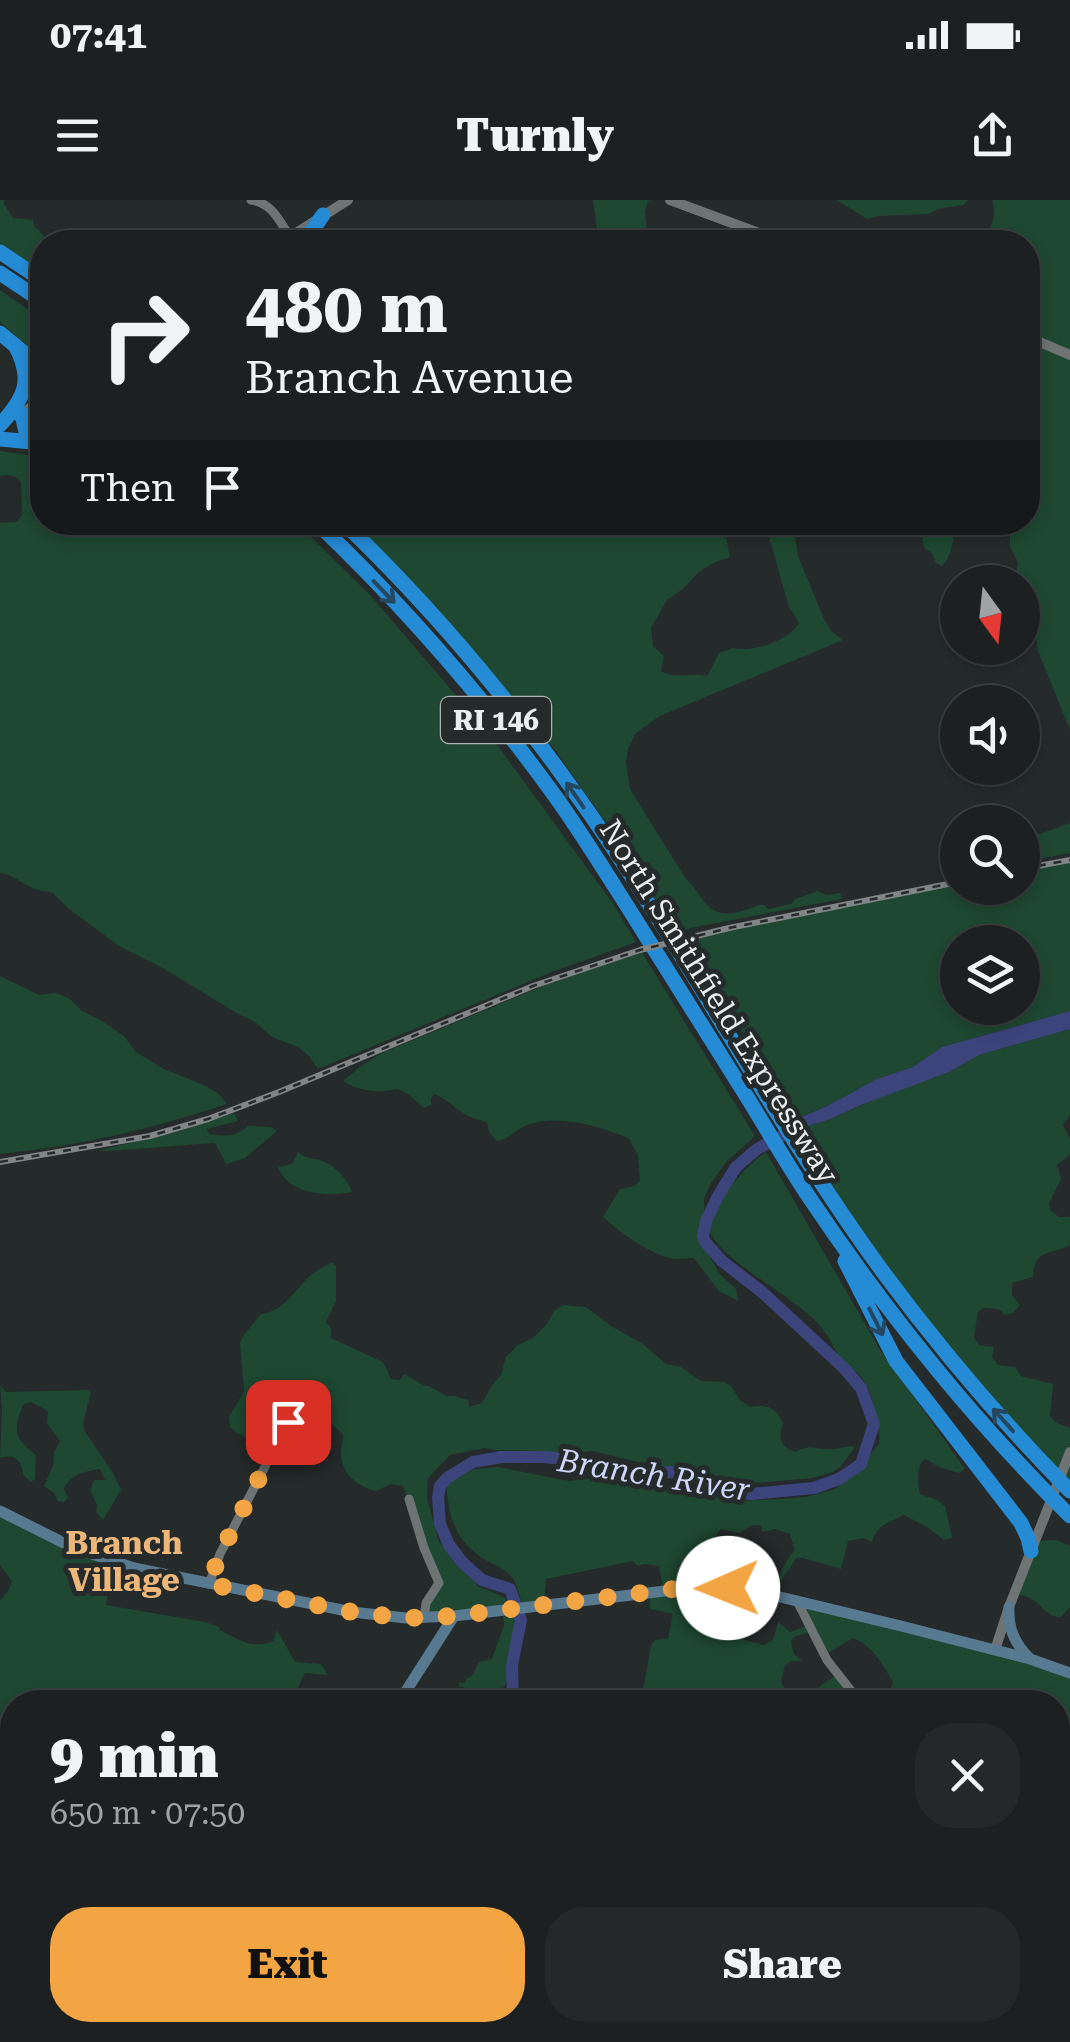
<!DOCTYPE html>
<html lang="en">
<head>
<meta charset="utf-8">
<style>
	:root { --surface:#1c2020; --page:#252829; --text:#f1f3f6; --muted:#a0a3a5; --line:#3a3e3e; --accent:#f2a542 }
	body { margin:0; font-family:"Roboto Serif",serif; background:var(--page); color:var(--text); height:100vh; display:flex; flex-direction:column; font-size:38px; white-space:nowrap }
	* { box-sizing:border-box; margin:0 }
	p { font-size:32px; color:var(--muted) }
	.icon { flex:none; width:55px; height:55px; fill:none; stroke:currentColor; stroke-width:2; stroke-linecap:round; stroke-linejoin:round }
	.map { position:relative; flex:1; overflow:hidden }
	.drawer { position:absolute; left:0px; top:1490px; width:1070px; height:352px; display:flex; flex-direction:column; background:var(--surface); border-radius:40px 40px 0 0; box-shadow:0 5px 15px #0003,0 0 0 2px var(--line) }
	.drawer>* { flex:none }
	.guide { position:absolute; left:30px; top:30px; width:1010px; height:305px; border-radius:40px; box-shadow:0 5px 15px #0003,0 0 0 2px var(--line); background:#1c2020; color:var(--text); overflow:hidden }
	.needle { width:65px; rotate:165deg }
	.controls { position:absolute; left:940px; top:365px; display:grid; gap:20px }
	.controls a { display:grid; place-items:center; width:100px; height:100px; border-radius:50%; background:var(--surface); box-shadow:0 5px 15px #0003,0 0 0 2px var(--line); font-size:50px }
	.pin { position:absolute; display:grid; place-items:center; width:85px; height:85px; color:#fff; margin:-42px; border-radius:20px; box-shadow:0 5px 15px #0006 }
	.me { position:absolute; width:110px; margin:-55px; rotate:269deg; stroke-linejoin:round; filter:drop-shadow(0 0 8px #0008) }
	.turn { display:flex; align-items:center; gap:35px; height:210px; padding:0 50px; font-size:45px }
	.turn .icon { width:130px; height:130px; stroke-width:2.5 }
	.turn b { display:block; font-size:70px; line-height:85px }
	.then { display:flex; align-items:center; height:95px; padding:0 50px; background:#0003; gap:20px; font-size:38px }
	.round { display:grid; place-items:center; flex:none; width:105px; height:105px; border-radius:40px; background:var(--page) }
	.headline { display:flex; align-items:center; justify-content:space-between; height:170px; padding:0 50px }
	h1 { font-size:60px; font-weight:800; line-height:75px }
	.primary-button { display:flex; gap:20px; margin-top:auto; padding:20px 50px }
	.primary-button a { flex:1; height:115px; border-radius:40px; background:var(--accent); color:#111; font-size:40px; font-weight:800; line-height:115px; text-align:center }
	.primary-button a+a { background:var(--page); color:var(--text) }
	.status { display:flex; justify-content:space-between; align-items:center; height:70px; padding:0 50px; background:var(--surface); direction:ltr }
	.status svg { height:28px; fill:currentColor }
	header { display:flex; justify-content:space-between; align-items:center; height:130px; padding:0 50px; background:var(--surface); font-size:45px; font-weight:800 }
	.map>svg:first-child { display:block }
	.green { fill:#1e4831; fill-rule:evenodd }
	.water { fill:#3c447c }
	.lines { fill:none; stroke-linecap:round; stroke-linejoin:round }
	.river { stroke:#3c447c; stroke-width:12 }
	.minor { stroke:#6e7374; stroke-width:9 }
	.tertiary { stroke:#6e7374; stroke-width:10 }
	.secondary { stroke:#587a91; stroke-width:11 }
	.motorway { stroke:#268bd5; stroke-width:15 }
	.rail-casing { stroke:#818586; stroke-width:6 }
	.rail { stroke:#252a2b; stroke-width:2.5; stroke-dasharray:8; stroke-linecap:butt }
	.oneway { stroke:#25475e }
	.route { stroke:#f2a542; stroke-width:18; stroke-dasharray:0 32.4 }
	.labels { text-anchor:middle; stroke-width:10; stroke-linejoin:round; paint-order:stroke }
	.shield { fill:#252a2b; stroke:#b0b3b4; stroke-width:2.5 }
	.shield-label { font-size:28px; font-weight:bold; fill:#ebeeef }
	.street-label { font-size:30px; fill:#ebeeef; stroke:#252a2b }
	.water-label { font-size:32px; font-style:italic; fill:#ced6f9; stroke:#252a2b }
	.neighbourhood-label { font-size:32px; font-weight:bold; fill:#edb77a; stroke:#252a2b }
</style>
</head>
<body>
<div class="status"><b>07:41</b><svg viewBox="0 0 49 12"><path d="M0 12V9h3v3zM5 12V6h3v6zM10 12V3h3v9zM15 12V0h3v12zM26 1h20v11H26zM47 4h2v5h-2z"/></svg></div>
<header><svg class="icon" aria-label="menu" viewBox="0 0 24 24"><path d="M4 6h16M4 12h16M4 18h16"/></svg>Turnly<svg class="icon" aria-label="share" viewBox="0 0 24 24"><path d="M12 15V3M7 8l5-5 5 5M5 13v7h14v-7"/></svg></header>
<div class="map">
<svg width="1070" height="1842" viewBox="0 0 1070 1842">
	<rect width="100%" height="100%" fill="#252a2b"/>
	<path class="green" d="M 0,0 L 4,0 L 4,4 L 13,18 L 33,20 L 34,26 L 50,42 L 42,42 L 42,75 L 0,49 Z
		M 593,0 L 649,0 L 645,11 L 648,42 L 608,42 L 597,28 Z
		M 837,0 L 968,0 L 963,5 L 938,9 L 928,14 L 878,16 L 867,19 Z
		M 992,0 L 1070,0 L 1070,530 L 1038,451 L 1035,432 L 1031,426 L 1036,411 L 1023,381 L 1016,377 L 1018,362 L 1010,347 L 1010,323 L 1028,322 L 1028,42 L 990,42 C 987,27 999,16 992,0 Z
		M 0,90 L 42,119 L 42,158 L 0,122 Z
		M 0,251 L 42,257 L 42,322 L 297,323 L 371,396 L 490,535 L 614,705 L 636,742 L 552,772 L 318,869 L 309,856 L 298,847 L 272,837 L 255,822 L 235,812 L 161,767 L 119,746 L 69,709 L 53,693 L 34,689 L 9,675 L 0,673 L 0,323 L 16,322 L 22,315 L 21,282 C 15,275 9,274 0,276 Z
		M 351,323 L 723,323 L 730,357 L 713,363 L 698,373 L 683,389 L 667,400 L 651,428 L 653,446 L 664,456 L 661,471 C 674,479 692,473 707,476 L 719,453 L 733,448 C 752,453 790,440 799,423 L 789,407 L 765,323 L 793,323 L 798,356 L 824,419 L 832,432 L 843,440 L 660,516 L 636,533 L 628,549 L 626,562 L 630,589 L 686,679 C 696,687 700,698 708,706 C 724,720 743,711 759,705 L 764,705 L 768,709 L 791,704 L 795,699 L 818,691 L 826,695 L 840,693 L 842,699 L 691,728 L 678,735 L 630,657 L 556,551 Z
		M 923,323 L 958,323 C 951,337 954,354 942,366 L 936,363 L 932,353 L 924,348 L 921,330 Z
		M 1070,623 L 1070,653 L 1023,662 L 1023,640 Z
		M 1070,662 L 1070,811 L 942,847 L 913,867 L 877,879 L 827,906 L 793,920 L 721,795 L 689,761 L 680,744 L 692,738 L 957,685 L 958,688 L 1022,688 L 1023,672 ZM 958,742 L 1022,742 L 1022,808 L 958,808 Z
		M 641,751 L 755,936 L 727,961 L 711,983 L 704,999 L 705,1021 L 699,1039 L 720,1074 L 736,1089 L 738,1101 L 719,1091 L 694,1058 C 686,1058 677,1060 669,1058 C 645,1051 621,1033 603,1017 L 620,989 L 634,986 L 640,981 L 638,955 L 628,938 C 598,926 556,913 525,926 C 514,931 510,939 497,941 L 489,932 L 487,922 C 459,916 458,906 435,894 L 431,898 L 431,905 L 424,908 L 407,893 L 397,889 C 378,893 361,892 343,881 L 361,866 L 382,853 L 555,781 Z
		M 0,776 L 39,795 L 55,793 L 69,798 L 82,811 L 102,821 L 124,836 L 136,852 L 164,869 L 206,886 L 219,894 L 227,904 C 152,929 79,946 0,954 Z
		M 1070,829 L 1070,915 L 1063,925 L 1070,939 L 1070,954 L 1057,965 L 1061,979 L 1049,1003 L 1051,1011 L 1059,1017 L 1070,1017 L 1070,1045 C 1049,1056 1035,1048 1033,1077 L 1012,1083 L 1012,1095 L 1020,1105 L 1013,1113 L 1005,1115 L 999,1109 L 983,1108 L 978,1112 L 974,1137 L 979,1145 L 994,1147 L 992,1157 L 998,1165 L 1015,1167 L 1021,1176 L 1053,1184 L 1050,1216 L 1055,1222 L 1070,1228 L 1070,1291 C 971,1178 875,1060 796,933 L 804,927 L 828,920 L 877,898 L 949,872 L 979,855 Z
		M 234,913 L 238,921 L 207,929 L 209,934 C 225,936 234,938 248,926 L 271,927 L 277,931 L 245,958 L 226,964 L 215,943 C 176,945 137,950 97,951 L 175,932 Z
		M 298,952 C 307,960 312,957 322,961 C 335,965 348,980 352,992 C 327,997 289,995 278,967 L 292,964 Z
		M 766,952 L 879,1148 L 965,1269 L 959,1273 L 939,1267 L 926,1259 L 922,1261 C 917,1271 917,1283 920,1294 L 937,1300 L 945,1306 L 952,1338 L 944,1340 L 927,1327 L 904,1315 C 891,1321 875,1326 872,1342 L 864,1338 L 848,1341 L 841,1369 L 803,1358 L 796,1358 L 782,1380 L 778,1395 L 775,1395 C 778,1377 783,1363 795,1350 L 790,1334 L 775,1329 L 762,1332 L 761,1326 C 750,1322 747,1330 739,1333 L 720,1329 L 714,1340 L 711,1353 L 700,1360 L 697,1372 L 698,1384 L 752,1391 L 748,1410 L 739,1416 L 737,1431 L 741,1439 L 764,1445 L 773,1440 L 778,1422 L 790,1432 L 809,1425 L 799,1401 L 1070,1471 L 1070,1557 C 1061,1566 1061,1577 1062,1590 L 1058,1591 L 1058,1502 L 878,1502 L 889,1494 L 893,1482 C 883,1465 872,1445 853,1438 L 825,1455 L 811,1432 L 793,1437 L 791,1442 L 794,1454 L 802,1461 L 792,1461 L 785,1465 L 781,1482 L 785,1489 L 804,1493 L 804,1500 L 807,1501 L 822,1484 L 837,1475 L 854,1497 L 848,1502 L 641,1502 L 651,1445 L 655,1440 L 668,1439 L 673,1414 L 650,1409 L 650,1390 L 663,1388 L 659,1366 L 644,1364 L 638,1366 L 633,1361 L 546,1379 L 544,1403 L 522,1404 C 519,1395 517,1381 510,1375 C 503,1367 491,1364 482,1358 C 453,1337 449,1317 446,1282 L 475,1269 L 498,1267 L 569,1281 L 601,1277 L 634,1287 L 681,1287 L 700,1289 L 734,1301 L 781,1299 L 805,1297 L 835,1289 L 845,1281 L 879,1244 C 882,1231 871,1188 862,1178 C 858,1172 850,1169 844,1163 C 835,1153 832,1141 824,1131 C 816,1119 801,1108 790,1100 C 770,1084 707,1049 708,1023 C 709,1016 716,1009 720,1003 C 732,983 747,965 766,952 Z
		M 332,1062 L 336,1066 L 336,1101 L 326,1122 L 331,1128 L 331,1138 L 383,1162 L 391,1179 L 400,1180 L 404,1174 L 425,1186 L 429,1186 L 446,1196 L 455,1196 L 468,1200 L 469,1207 L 482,1203 L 492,1185 L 501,1175 L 506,1157 L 518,1145 L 533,1138 L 547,1124 L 554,1111 L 563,1105 L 586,1107 L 611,1126 L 643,1144 L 666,1164 L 681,1167 L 701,1181 L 724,1182 L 731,1186 L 740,1200 L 750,1207 C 768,1204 776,1207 783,1224 C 777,1238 781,1247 795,1252 C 809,1244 814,1249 829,1249 C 838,1250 845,1245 855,1247 L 841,1266 L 833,1272 L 813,1278 L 732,1285 L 711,1280 L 697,1272 L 673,1272 L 657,1264 L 637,1262 L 593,1251 L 563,1255 L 540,1251 L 495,1250 L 484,1248 L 450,1255 L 428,1278 L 427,1298 L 439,1342 L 452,1353 L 478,1386 L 504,1397 L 511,1409 L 518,1429 L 518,1437 L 512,1459 L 512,1471 L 504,1487 L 497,1489 L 493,1502 L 476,1502 L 477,1496 L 472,1490 L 459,1486 L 459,1482 L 464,1483 L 467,1478 L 472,1476 L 479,1462 L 492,1459 L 504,1425 L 502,1409 L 428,1416 L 427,1403 L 439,1384 L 403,1286 L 391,1284 L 376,1291 C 357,1287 339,1272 341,1250 C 342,1245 343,1239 343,1234 L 330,1223 L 306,1221 L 301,1212 C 270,1206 276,1216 264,1238 C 250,1242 241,1237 230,1227 L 229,1217 L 244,1191 L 240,1143 L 243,1136 L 261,1114 C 284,1112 295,1089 311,1075 C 317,1070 325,1066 332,1062 Z
		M 0,1185 L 6,1192 L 87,1190 L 91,1192 L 83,1223 L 84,1230 L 113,1273 L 121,1290 L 103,1320 L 96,1312 L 97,1305 L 90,1290 L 94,1280 L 105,1280 L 100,1269 C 84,1272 73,1273 64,1288 L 68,1298 L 64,1302 L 58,1301 L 54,1293 L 44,1286 L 53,1266 L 54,1252 L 60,1241 L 47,1223 L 48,1211 L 31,1202 L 23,1205 C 13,1231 14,1238 36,1255 L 35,1279 L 31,1282 L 23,1275 C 22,1261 15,1253 0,1258 L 2,1210 Z
		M 0,1309 L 103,1358 L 99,1368 L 111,1375 L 106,1405 L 205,1422 L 219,1427 L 220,1430 C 237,1439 254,1450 273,1441 L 277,1430 L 295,1462 L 321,1464 L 328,1475 L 305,1473 L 298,1487 L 297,1502 L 12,1502 L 12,1532 L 0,1535 L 0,1401 L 8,1391 L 12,1381 L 0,1365 Z
		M 1057,1340 L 1070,1346 L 1070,1407 L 1061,1417 C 1045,1417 1042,1404 1030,1398 C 1025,1396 1020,1395 1015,1393 L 1036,1341 Z
		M 1058,1646 L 1067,1646 L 1070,1649 L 1070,1842 L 466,1842 L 457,1830 L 821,1830 L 836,1833 L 843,1830 L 1058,1830 Z
		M 0,1732 L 5,1746 L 12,1749 L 12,1782 L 8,1787 C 9,1803 5,1815 12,1830 L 23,1833 L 50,1830 L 107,1830 L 109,1842 L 0,1842 Z
		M 169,1830 L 353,1830 L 362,1842 L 168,1842 Z"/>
	<path class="water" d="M 1070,811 L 1070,829 L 979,855 L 949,872 L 861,905 L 828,920 L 804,927 L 792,935 L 785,924 L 827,906 L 877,879 L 913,867 L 942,847 Z"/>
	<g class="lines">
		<path class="river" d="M 513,1502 L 512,1465 L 521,1420 L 510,1389 L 482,1380 L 463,1363 L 449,1345 L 440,1324 L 438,1297 L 440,1286 L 447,1278 L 473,1262 L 501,1257 L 544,1257 L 579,1261 L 603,1266 L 618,1274 L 674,1272 L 711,1288 L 751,1294 L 814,1288 L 839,1279 L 861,1264 L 874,1224 L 861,1188 L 844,1168 L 762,1092 L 722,1061 L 705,1042 L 703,1036 L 706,1021 L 718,996 L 736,967 L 757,949 L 780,937
			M 445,1830 L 467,1842"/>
		<path class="minor" d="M 251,0 C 272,3 279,20 290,37
			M 409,1299 L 424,1348 L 439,1383 L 426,1403 L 424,1418
			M 209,1384 L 220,1354 L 288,1222
			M 798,1403 L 827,1460 L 860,1502
			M 1058,1589 L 1070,1590
			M 0,1601 L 12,1610
			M 106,1830 L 109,1842"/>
		<path class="tertiary" d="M 670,0 L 783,42
			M 282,42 L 348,0
			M 1028,137 L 1070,155
			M 18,216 L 42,200
			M 995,1450 L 1009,1407 L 1070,1252"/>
		<path class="secondary" d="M 0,1311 L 74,1348 L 134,1368 L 352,1412 L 406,1418 L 454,1416 L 682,1389 L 728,1388 L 759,1392 L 901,1426 L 1030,1459 L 1070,1473
			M 1009,1407 C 1008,1428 1014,1443 1030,1459
			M 399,1502 L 454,1416
			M 353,1830 L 363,1842"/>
		<path class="motorway" d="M 304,42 L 323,15
			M 0,52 L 42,80
			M 0,73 L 42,101
			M 0,133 L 42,168
			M 22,214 L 28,241
			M 0,225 C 25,198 34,180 15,145
			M 0,239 L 42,243
			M 316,322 C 404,406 484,498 555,596 C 583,635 608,676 634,717 C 672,777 709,837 747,897 C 768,931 788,966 811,1000 C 887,1113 973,1220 1070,1316
			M 343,322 C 451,426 549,548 630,674 C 715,807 790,945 883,1072 C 940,1149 1002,1222 1070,1291
			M 845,1061 L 896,1161 L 1021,1323 L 1028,1338 L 1031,1351"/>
		<g class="rail-casing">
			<path id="rail" d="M 1022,669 L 1070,660
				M 0,962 L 150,936 L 208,919 L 279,892 L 533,786 L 640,750 L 729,728 L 958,682"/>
		</g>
		<use href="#rail" class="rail"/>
	</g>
	<defs><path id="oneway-shaft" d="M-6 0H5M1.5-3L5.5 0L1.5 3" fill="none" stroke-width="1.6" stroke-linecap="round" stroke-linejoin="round" transform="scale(2.5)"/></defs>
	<g class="oneway">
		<use href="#oneway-shaft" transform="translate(384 392) rotate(46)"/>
		<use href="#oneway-shaft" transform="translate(575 595) rotate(-125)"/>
		<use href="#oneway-shaft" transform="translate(876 1122) rotate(63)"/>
		<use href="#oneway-shaft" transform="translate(1003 1220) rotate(-132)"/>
	</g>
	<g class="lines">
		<path class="route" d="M 288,1222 L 220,1354 L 209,1384 L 352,1412 L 406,1418 L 454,1416 L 682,1388 L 728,1388"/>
	</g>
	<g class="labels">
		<rect class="shield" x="441" y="497" width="110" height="46" rx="8"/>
		<g class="shield-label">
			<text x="496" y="530">RI 146</text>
		</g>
		<g class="street-label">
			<text transform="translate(719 802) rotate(58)" y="10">North Smithfield Expressway</text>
		</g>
		<g class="water-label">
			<text transform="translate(654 1275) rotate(9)" y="11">Branch River</text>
		</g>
		<g class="neighbourhood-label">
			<text x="124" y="1354">Branch<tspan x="124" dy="37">Village</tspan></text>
		</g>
	</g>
</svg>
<div class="controls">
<a><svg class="needle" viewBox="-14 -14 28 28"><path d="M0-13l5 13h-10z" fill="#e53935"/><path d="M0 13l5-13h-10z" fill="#a0a3a5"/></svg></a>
<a><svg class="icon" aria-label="sound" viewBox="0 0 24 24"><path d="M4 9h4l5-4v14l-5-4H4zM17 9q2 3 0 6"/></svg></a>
<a><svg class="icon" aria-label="search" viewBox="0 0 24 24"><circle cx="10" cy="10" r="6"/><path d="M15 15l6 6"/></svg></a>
<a><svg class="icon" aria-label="layers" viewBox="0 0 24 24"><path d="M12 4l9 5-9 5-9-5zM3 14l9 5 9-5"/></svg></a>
</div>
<div class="pin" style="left:288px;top:1222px;background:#d93025"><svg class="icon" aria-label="arrive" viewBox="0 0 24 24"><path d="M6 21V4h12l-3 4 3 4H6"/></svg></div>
<svg class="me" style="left:728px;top:1388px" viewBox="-20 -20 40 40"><circle r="19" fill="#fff"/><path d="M0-13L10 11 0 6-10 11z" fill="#f2a542"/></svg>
<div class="guide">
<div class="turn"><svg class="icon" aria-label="right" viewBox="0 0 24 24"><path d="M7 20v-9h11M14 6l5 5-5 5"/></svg><div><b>480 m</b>Branch Avenue</div></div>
<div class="then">Then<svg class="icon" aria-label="arrive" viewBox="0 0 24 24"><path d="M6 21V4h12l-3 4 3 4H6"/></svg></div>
</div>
<section class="drawer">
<div class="headline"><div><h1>9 min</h1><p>650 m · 07:50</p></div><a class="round"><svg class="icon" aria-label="close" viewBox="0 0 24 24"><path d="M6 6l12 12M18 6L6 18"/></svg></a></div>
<div class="primary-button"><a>Exit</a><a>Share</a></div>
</section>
</div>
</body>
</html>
